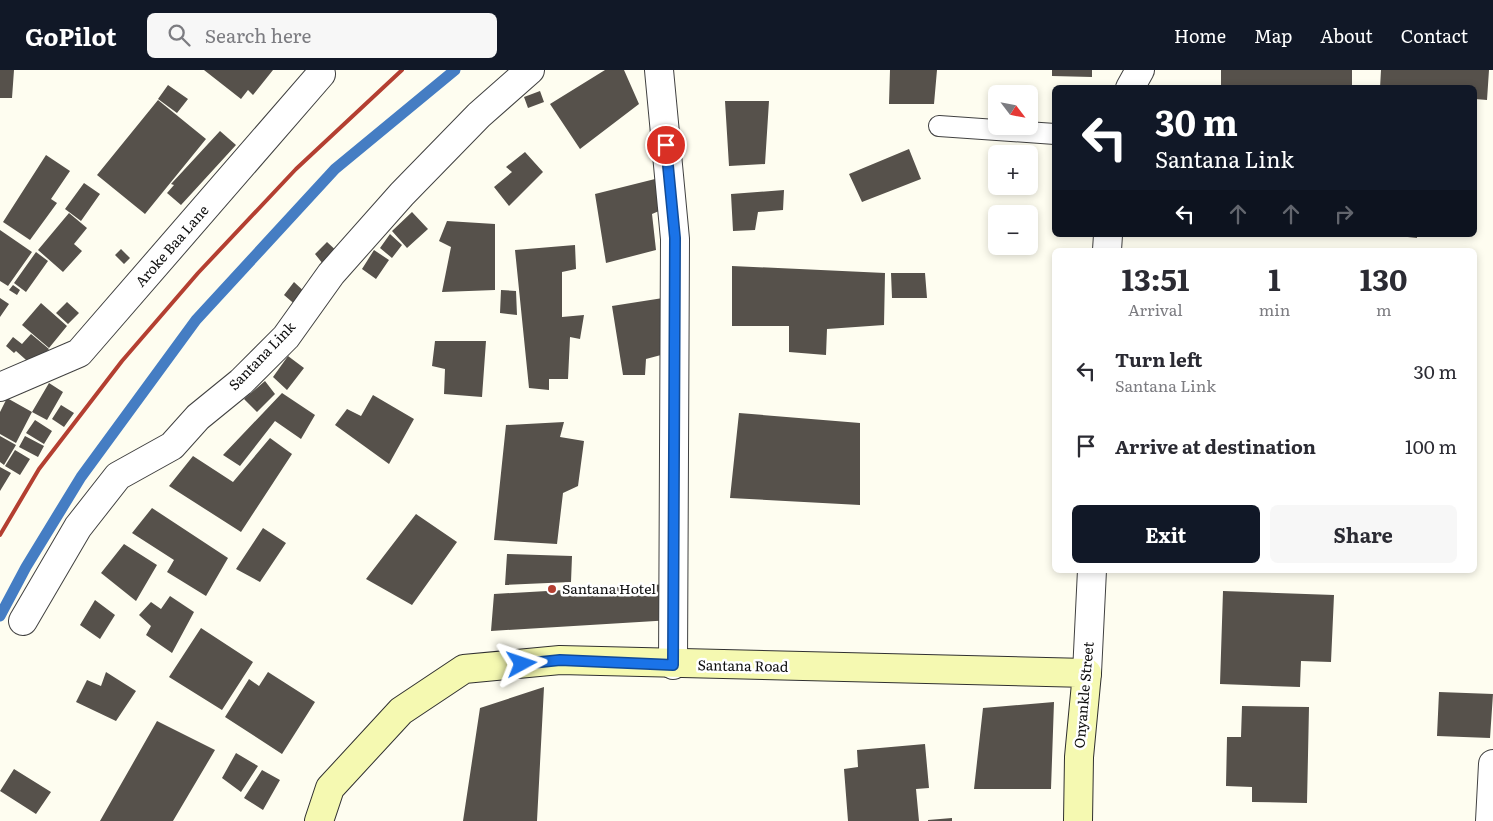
<!DOCTYPE html>
<html lang="en">
<head>
<meta charset="utf-8">
<style>
	:root { --surface:#fff; --page:#f7f7f7; --text:#2b2b33; --muted:#7c7c81; --accent:#111827 }
	body { margin:0; font-family:Literata,serif; background:var(--page); color:var(--text); height:100vh; display:flex; flex-direction:column; font-size:19px; white-space:nowrap }
	* { box-sizing:border-box; margin:0 }
	p { font-size:16px; color:var(--muted) }
	.icon { flex:none; width:28px; height:28px; fill:none; stroke:currentColor; stroke-width:2; stroke-linecap:round; stroke-linejoin:round }
	.map { position:relative; flex:1; overflow:hidden }
	.sheet { position:absolute; left:1052px; top:178px; width:425px; height:325px; display:flex; flex-direction:column; background:var(--surface); border-radius:8px; box-shadow:0 2px 8px #0003 }
	.sheet>* { flex:none }
	.hud { position:absolute; left:1052px; top:15px; width:425px; height:152px; border-radius:8px; box-shadow:0 2px 8px #0003; background:#111827; color:#fff; overflow:hidden }
	.needle { width:32px; rotate:122deg }
	.buttons { position:absolute; left:988px; top:15px; display:grid; gap:10px }
	.buttons a { display:grid; place-items:center; width:50px; height:50px; border-radius:8px; background:var(--surface); box-shadow:0 2px 8px #0003; font-size:25px }
	.pin { position:absolute; display:grid; place-items:center; width:42px; height:42px; color:#fff; margin:-21px; border:2px solid #fff; border-radius:50%; box-shadow:0 1px 5px #0007 }
	.me { position:absolute; width:55px; margin:-28px; rotate:85deg; stroke-linejoin:round; filter:drop-shadow(0 0 4px #0008) }
	.turn { display:flex; align-items:center; gap:18px; height:105px; padding:0 20px; font-size:22px }
	.turn .icon { width:65px; height:65px; stroke-width:2.5 }
	.turn b { display:block; font-size:35px; line-height:42px }
	.lanes { display:flex; align-items:center; height:48px; padding:0 20px; background:#0003; justify-content:center; gap:25px; direction:ltr }
	.lanes .off { opacity:.35 }
	.eta { display:flex; justify-content:space-evenly; align-items:center; height:85px; text-align:center }
	.eta b { font-size:30px; font-weight:700; line-height:35px }
	.action { display:flex; gap:10px; margin-top:auto; padding:10px 20px }
	.action a { flex:1; height:58px; border-radius:8px; background:var(--accent); color:#fff; font-size:20px; font-weight:700; line-height:58px; text-align:center }
	.action a+a { background:var(--page); color:var(--text) }
	ul { padding:0; list-style:none }
	li { display:flex; align-items:center; gap:15px; height:75px; padding:0 20px }
	li div { flex:1 }
	li b { display:block; font-size:19px }
	li em { font-style:normal }
	header { display:flex; align-items:center; gap:30px; box-sizing:border-box; height:70px; padding:0 25px; background:var(--accent); color:#fff }
	header strong { font-size:24px }
	nav { display:flex; gap:28px; margin-inline-start:auto; font-size:18px }
	.search { width:350px; height:45px; background:var(--page); display:flex; align-items:center; gap:12px; box-sizing:border-box; padding:0 18px; border-radius:8px; color:var(--muted); font-size:19px }
	.map>svg:first-child { display:block }
	.lines { fill:none; stroke-linecap:round; stroke-linejoin:round }
	.stream { stroke:#457dc3; stroke-width:11 }
	.building { fill:#56514b }
	.lane-casing { stroke:#414141; stroke-width:22 }
	.street-casing { stroke:#414141; stroke-width:30 }
	.secondary-casing { stroke:#303030; stroke-width:30 }
	.lane { stroke:#fff; stroke-width:20 }
	.street { stroke:#fff; stroke-width:28 }
	.secondary { stroke:#f5f9b1; stroke-width:28 }
	.rail { stroke:#b43f31; stroke-width:4 }
	.route-casing { stroke:#114b97; stroke-width:12 }
	.route { stroke:#1a73e8; stroke-width:9 }
	.poi-dot { fill:#b43f31; stroke:#fff; stroke-width:2 }
	.labels { text-anchor:middle; stroke-width:5; stroke-linejoin:round; paint-order:stroke }
	.street-label { font-size:14px; fill:#0e0e0e; stroke:#fff }
	.poi-label { font-size:14px; fill:#0e0e0e; stroke:#fff; text-anchor:start }
</style>
</head>
<body>
<header>
<strong>GoPilot</strong>
<div class="search"><svg class="icon" aria-label="search" viewBox="0 0 24 24"><circle cx="10" cy="10" r="6"/><path d="M15 15l6 6"/></svg>Search here</div>
<nav><a>Home</a><a>Map</a><a>About</a><a>Contact</a></nav>
</header>
<div class="map">
<svg width="1493" height="751" viewBox="0 0 1493 751">
	<rect width="100%" height="100%" fill="#fefdf0"/>
	<g class="lines">
		<path class="stream" d="M 0,546 L 26,497 L 81,407 L 196,250 L 335,99 L 455,0"/>
	</g>
	<path class="building" d="M 0,0 L 14,0 L 12,28 L 0,28 Z
		M 204,0 L 273,0 L 253,25 L 248,20 L 241,29 Z
		M 605,0 L 624,0 L 639,34 L 580,79 L 550,34 Z
		M 890,0 L 937,0 L 934,34 L 889,34 Z
		M 1052,0 L 1092,0 L 1092,7 L 1052,6 Z
		M 1221,0 L 1352,0 L 1352,18 L 1221,18 Z
		M 1381,0 L 1489,0 L 1487,30 L 1475,29 L 1475,18 L 1380,18 Z
		M 168,15 L 188,29 L 177,43 L 158,29 Z
		M 540,21 L 544,32 L 528,38 L 524,27 Z
		M 158,30 L 206,69 L 145,144 L 97,105 Z
		M 725,31 L 769,31 L 765,94 L 729,96 Z
		M 220,61 L 236,75 L 181,135 L 167,123 L 174,115 L 171,114 Z
		M 909,79 L 921,109 L 862,132 L 849,104 Z
		M 525,82 L 543,102 L 509,136 L 494,117 L 512,102 L 506,97 Z
		M 46,85 L 70,101 L 51,129 L 57,133 L 30,170 L 3,152 Z
		M 655,109 L 659,141 L 652,144 L 656,180 L 606,193 L 595,124 Z
		M 84,113 L 100,124 L 81,151 L 65,139 Z
		M 784,120 L 783,140 L 758,142 L 755,160 L 733,161 L 731,124 Z
		M 412,142 L 428,159 L 407,178 L 392,161 Z
		M 69,143 L 87,158 L 74,174 L 82,181 L 63,202 L 38,180 Z
		M 447,151 L 495,154 L 495,220 L 442,222 L 451,177 L 439,171 Z
		M 0,160 L 32,182 L 8,216 L 0,211 Z
		M 390,164 L 402,175 L 392,188 L 380,178 Z
		M 1389,165 L 1417,165 L 1417,168 Z
		M 327,172 L 341,185 L 327,199 L 315,184 Z
		M 575,175 L 576,199 L 562,202 L 562,247 L 584,245 L 580,269 L 570,267 L 568,309 L 549,309 L 549,320 L 529,318 L 515,180 Z
		M 121,179 L 130,188 L 124,194 L 115,185 Z
		M 374,180 L 389,190 L 376,209 L 362,199 Z
		M 36,182 L 48,191 L 26,222 L 14,213 Z
		M 732,196 L 885,203 L 884,255 L 827,259 L 826,285 L 789,282 L 789,256 L 732,256 Z
		M 891,203 L 925,203 L 927,228 L 892,228 Z
		M 294,212 L 308,225 L 298,237 L 284,225 Z
		M 13,215 L 20,220 L 17,225 L 9,220 Z
		M 501,220 L 516,221 L 517,245 L 500,243 Z
		M 0,228 L 9,234 L 0,247 Z
		M 663,228 L 661,285 L 646,289 L 645,305 L 623,305 L 612,236 Z
		M 67,232 L 79,243 L 68,254 L 56,243 Z
		M 41,233 L 67,256 L 49,278 L 22,255 Z
		M 31,264 L 49,279 L 34,297 L 16,281 L 14,283 L 6,276 L 13,267 L 22,274 Z
		M 435,271 L 486,271 L 482,327 L 444,324 L 445,299 L 432,296 Z
		M 288,286 L 304,298 L 287,320 L 273,307 Z
		M 265,311 L 275,324 L 257,342 L 244,329 Z
		M 49,313 L 63,322 L 47,350 L 32,342 Z
		M 282,323 L 315,345 L 301,369 L 275,351 L 240,396 L 223,385 Z
		M 373,325 L 414,349 L 389,394 L 335,355 L 347,339 L 361,346 Z
		M 7,328 L 32,342 L 16,373 L 0,364 L 0,342 Z
		M 61,335 L 74,343 L 64,357 L 52,349 Z
		M 739,343 L 860,353 L 860,435 L 730,428 Z
		M 35,350 L 52,361 L 44,374 L 26,363 Z
		M 564,352 L 560,367 L 584,371 L 578,416 L 563,423 L 557,474 L 494,470 L 506,355 Z
		M 0,366 L 16,375 L 4,395 L 0,392 Z
		M 25,366 L 44,376 L 38,387 L 19,377 Z
		M 270,368 L 292,384 L 241,462 L 169,416 L 193,386 L 233,412 Z
		M 15,380 L 30,389 L 20,405 L 5,396 Z
		M 0,397 L 11,403 L 0,421 Z
		M 152,438 L 228,488 L 206,526 L 167,502 L 174,490 L 132,463 Z
		M 416,444 L 457,472 L 412,535 L 366,509 Z
		M 263,458 L 286,473 L 260,512 L 236,499 Z
		M 124,474 L 157,495 L 136,531 L 101,503 Z
		M 507,484 L 572,486 L 571,512 L 505,515 Z
		M 669,514 L 672,550 L 491,561 L 494,524 Z
		M 1223,521 L 1334,525 L 1331,592 L 1301,591 L 1300,617 L 1220,614 Z
		M 170,526 L 194,542 L 172,583 L 146,565 L 151,556 L 139,545 L 151,532 L 161,539 Z
		M 95,530 L 115,545 L 100,569 L 80,555 Z
		M 201,558 L 253,592 L 222,640 L 169,607 Z
		M 106,602 L 136,621 L 116,651 L 76,632 L 87,610 L 101,616 Z
		M 268,602 L 315,632 L 282,684 L 225,647 L 249,609 L 259,616 Z
		M 544,617 L 537,751 L 463,751 L 480,638 Z
		M 1439,622 L 1493,624 L 1490,668 L 1437,666 Z
		M 1054,632 L 1051,719 L 974,719 L 983,638 Z
		M 1242,636 L 1309,637 L 1307,733 L 1252,732 L 1252,717 L 1226,716 L 1227,667 L 1241,667 Z
		M 157,651 L 215,680 L 173,751 L 100,751 Z
		M 925,674 L 929,718 L 916,719 L 919,751 L 848,751 L 844,699 L 858,697 L 857,680 Z
		M 236,683 L 258,696 L 241,722 L 222,708 Z
		M 14,699 L 51,722 L 36,744 L 0,721 Z
		M 262,700 L 280,710 L 263,740 L 244,728 Z
		M 952,748 L 952,751 L 928,751 L 928,750 Z"/>
	<g class="lines">
		<g class="lane-casing">
			<path id="lane" d="M 939,56 L 1055,64"/>
		</g>
		<g class="street-casing">
			<path id="street" d="M 659,0 L 675,169 L 673,595
				M 1130,18 L 1140,0
				M 1107,180 L 1108,165
				M 0,317 L 79,283 L 321,4
				M 23,551 L 78,457 L 118,406 L 172,376 L 198,347 L 241,312 L 286,267 L 331,204 L 402,124 L 479,45 L 530,0
				M 1087,603 L 1092,500
				M 1490,751 L 1493,694"/>
		</g>
		<g class="secondary-casing">
			<path id="secondary" d="M 319,751 L 330,718 L 401,641 L 464,599 L 560,590 L 1087,603 L 1079,687 L 1078,751"/>
		</g>
		<use href="#lane" class="lane"/>
		<use href="#street" class="street"/>
		<use href="#secondary" class="secondary"/>
		<path class="rail" d="M 0,465 L 39,399 L 122,291 L 198,203 L 296,99 L 402,0"/>
	</g>
	<g class="lines">
		<g class="route-casing">
			<path id="route" d="M 522,594 L 560,590 L 673,595 L 675,168 L 666,75"/>
		</g>
		<use href="#route" class="route"/>
	</g>
	<circle class="poi-dot" cx="552" cy="519" r="5"/>
	<g class="labels">
		<g class="street-label">
			<text transform="translate(172 176) rotate(-49)" y="5">Aroke Baa Lane</text>
			<text transform="translate(262 286) rotate(-46)" y="5">Santana Link</text>
			<text transform="translate(743 596) rotate(1)" y="5">Santana Road</text>
			<text transform="translate(1084 625) rotate(-85)" y="5">Onyankle Street</text>
		</g>
		<g class="poi-label">
			<text x="562" y="524">Santana Hotel</text>
		</g>
	</g>
</svg>
<div class="buttons">
<a><svg class="needle" viewBox="-14 -14 28 28"><path d="M0-13l5 13h-10z" fill="#e53935"/><path d="M0 13l5-13h-10z" fill="#7c7c81"/></svg></a>
<a>+</a>
<a>−</a>
</div>
<div class="pin" style="left:666px;top:75px;background:#d93025"><svg class="icon" aria-label="arrive" viewBox="0 0 24 24"><path d="M6 21V4h12l-3 4 3 4H6"/></svg></div>
<svg class="me" style="left:522px;top:594px" viewBox="-20 -20 40 40"><path d="M0-17L14 15 0 8-14 15z" fill="#1a73e8" stroke="#fff" stroke-width="4"/></svg>
<div class="hud">
<div class="turn"><svg class="icon" aria-label="left" viewBox="0 0 24 24"><path d="M17 20v-9H6M10 6l-5 5 5 5"/></svg><div><b>30 m</b>Santana Link</div></div>
<div class="lanes"><svg class="icon" aria-label="left" viewBox="0 0 24 24"><path d="M17 20v-9H6M10 6l-5 5 5 5"/></svg><svg class="icon off" aria-label="ahead" viewBox="0 0 24 24"><path d="M12 20V5M6 11l6-6 6 6"/></svg><svg class="icon off" aria-label="ahead" viewBox="0 0 24 24"><path d="M12 20V5M6 11l6-6 6 6"/></svg><svg class="icon off" aria-label="right" viewBox="0 0 24 24"><path d="M7 20v-9h11M14 6l5 5-5 5"/></svg></div>
</div>
<section class="sheet">
<div class="eta">
<div><b>13:51</b><p>Arrival</p></div>
<div><b>1</b><p>min</p></div>
<div><b>130</b><p>m</p></div>
</div>
<ul>
<li><svg class="icon" aria-label="left" viewBox="0 0 24 24"><path d="M17 20v-9H6M10 6l-5 5 5 5"/></svg><div><b>Turn left</b><p>Santana Link</p></div><em>30 m</em></li>
<li><svg class="icon" aria-label="arrive" viewBox="0 0 24 24"><path d="M6 21V4h12l-3 4 3 4H6"/></svg><div><b>Arrive at destination</b></div><em>100 m</em></li>
</ul>
<div class="action"><a>Exit</a><a>Share</a></div>
</section>
</div>
</body>
</html>
